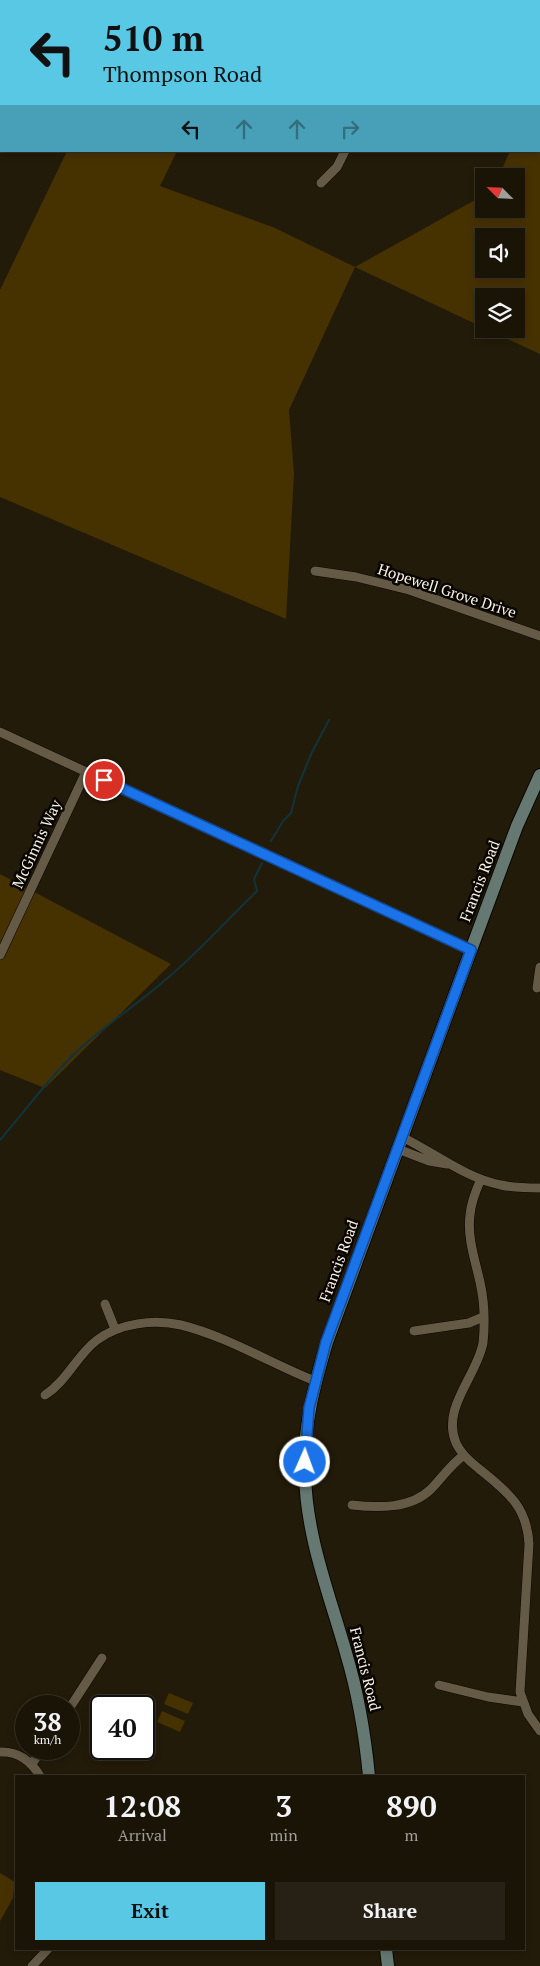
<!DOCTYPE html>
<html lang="en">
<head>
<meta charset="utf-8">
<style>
	:root { --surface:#1a1407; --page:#272115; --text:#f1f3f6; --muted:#9f9e9b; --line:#383328; --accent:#59c8e5 }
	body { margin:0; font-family:"PT Serif",serif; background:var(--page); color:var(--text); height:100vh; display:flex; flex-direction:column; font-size:19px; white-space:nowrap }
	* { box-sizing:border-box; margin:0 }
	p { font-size:16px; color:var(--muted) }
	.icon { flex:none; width:28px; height:28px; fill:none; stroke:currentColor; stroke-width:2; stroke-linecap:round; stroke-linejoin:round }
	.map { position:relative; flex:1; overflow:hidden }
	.drawer { position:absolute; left:15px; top:1775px; width:510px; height:175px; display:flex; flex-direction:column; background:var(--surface); border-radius:0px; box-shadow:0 2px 8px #0003,0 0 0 1px var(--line) }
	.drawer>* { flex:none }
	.guide { position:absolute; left:0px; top:0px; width:540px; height:152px; box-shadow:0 2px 8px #0003,0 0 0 1px var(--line); background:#59c8e5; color:#111; overflow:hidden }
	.needle { width:32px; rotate:294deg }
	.tools { position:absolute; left:475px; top:168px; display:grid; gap:10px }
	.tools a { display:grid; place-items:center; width:50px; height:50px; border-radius:0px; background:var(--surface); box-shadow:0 2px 8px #0003,0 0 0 1px var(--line); font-size:25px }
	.speed { position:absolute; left:15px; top:1695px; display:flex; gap:10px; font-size:25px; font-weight:700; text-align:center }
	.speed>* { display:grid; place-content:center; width:65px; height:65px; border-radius:50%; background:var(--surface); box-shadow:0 2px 8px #0003,0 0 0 1px var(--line); line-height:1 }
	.speed small { font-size:12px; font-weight:400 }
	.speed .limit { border:2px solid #111; border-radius:8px; background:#fff; color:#111 }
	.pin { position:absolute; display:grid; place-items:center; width:42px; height:42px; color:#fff; margin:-21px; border:2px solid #fff; border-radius:50%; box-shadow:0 1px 5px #0007 }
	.me { position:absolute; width:55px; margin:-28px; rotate:2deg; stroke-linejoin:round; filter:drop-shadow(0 0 4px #0008) }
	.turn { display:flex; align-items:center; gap:18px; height:105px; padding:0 20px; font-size:22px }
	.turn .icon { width:65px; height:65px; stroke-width:2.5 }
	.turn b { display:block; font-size:35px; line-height:42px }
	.lanes { display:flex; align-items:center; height:48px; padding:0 20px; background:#0003; justify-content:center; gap:25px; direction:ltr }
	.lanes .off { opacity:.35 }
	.eta { display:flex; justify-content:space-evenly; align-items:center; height:85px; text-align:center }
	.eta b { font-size:30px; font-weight:700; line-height:35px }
	.button { display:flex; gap:10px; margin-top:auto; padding:10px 20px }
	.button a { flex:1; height:58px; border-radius:0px; background:var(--accent); color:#111; font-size:20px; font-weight:700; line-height:58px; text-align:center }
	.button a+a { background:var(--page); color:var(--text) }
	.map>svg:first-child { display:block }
	.green { fill:#463100; fill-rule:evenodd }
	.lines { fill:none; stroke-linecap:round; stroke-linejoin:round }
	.stream { stroke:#10343d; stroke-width:2 }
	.street-casing { stroke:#0c0600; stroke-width:10 }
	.secondary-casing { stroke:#0c0600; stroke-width:14 }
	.street { stroke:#645a46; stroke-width:9 }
	.secondary { stroke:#657972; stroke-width:12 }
	.route-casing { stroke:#114b97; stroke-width:12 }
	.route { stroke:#1a73e8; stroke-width:9 }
	.labels { text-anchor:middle; stroke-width:5; stroke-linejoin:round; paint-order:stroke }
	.street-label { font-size:15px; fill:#f8f2e6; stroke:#090602 }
</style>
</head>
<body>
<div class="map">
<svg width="540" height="1966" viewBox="0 0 540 1966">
	<rect width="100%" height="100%" fill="#231b09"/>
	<path class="green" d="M 0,0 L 250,0 L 1,1 L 1,118 Z
		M 540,82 L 540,354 L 486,329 L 516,329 L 516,296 L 484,296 L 484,328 L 355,267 L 289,410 L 294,474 L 286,619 L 0,497 L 0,290 L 67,151 L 177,151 L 160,186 L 275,228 L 355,267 L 484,195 L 484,209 L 516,209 L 516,176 L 499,176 L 510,151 L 539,151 ZM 516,236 L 516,269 L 484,269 L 484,236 Z
		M 0,874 L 171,964 L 45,1088 L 0,1070 Z
		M 169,1693 L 193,1703 L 188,1714 L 164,1704 Z
		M 162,1711 L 185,1721 L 180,1732 L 157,1722 Z
		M 0,1873 L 15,1882 L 13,1898 L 0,1921 Z"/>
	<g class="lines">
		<path class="stream" d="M 182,1 L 183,0
			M 0,137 L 1,136
			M 271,841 L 283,821 L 291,813 L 298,786 L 312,752 L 329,720
			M 0,1140 C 24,1112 46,1082 72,1056 C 101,1028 134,1007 164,981 C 197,954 226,921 257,891 L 254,879 L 262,863"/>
		<g class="street-casing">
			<path id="street" d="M 424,1 L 425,0
				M 321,183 L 337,167 L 345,151
				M 315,571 L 356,577 L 409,590 L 540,636
				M 0,732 L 471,950
				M 0,955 L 86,772
				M 537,988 L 540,967
				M 402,1137 C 433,1152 467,1179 501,1185 C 514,1188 527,1188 540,1188
				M 398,1149 L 429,1161 L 447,1164
				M 481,1179 C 476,1190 471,1202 470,1215 C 467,1237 475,1260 480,1282 C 484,1300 485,1324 483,1343 C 477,1376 441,1408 456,1443 C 461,1454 469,1461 478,1468 C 506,1491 527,1505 529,1544 L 520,1692 L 528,1714 L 540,1731
				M 105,1304 L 115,1329
				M 414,1331 L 469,1323 L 483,1317
				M 45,1395 C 67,1381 77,1355 97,1340 C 120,1323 154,1319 181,1325 C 226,1336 272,1364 315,1381
				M 352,1505 C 378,1508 411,1509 431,1489 C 442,1478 450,1465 464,1455
				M 439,1685 L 488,1697 L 523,1702
				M 69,1709 L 102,1658
				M 0,1752 C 19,1751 31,1761 40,1776
				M 32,1764 L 42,1749
				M 32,1966 L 48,1949"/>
		</g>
		<g class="secondary-casing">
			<path id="secondary" d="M 369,1776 C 365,1735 358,1693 346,1653 C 329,1593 306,1536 305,1473 C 303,1427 314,1386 327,1342 L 471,950 L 517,826 L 540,775
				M 386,1949 L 388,1966"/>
		</g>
		<use href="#street" class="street"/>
		<use href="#secondary" class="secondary"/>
	</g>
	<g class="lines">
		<g class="route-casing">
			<path id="route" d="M 104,780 L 471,950 L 326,1342 L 309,1408 L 305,1462"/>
		</g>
		<use href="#route" class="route"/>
	</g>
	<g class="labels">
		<g class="street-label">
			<text transform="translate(447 591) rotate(18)" y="5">Hopewell Grove Drive</text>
			<text transform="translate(37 844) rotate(-65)" y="5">McGinnis Way</text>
			<text transform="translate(480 881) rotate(-69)" y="5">Francis Road</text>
			<text transform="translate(339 1261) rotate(-70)" y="5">Francis Road</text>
			<text transform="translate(365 1669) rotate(76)" y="5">Francis Road</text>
		</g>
	</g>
</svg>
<div class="tools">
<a><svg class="needle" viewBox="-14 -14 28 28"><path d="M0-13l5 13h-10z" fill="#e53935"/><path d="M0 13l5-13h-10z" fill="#9f9e9b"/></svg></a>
<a><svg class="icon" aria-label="sound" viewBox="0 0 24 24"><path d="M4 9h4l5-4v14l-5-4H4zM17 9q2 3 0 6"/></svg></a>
<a><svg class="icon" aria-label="layers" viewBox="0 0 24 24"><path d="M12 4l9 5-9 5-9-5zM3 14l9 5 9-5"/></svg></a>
</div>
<div class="speed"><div>38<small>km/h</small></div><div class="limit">40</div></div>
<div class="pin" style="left:104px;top:780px;background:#d93025"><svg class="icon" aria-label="arrive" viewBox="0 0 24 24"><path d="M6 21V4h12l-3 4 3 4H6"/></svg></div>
<svg class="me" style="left:305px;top:1462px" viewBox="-20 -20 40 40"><circle r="17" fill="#1a73e8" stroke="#fff" stroke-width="3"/><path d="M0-11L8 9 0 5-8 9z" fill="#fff"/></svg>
<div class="guide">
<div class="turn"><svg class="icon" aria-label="left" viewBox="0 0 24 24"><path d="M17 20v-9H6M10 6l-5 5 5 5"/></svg><div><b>510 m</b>Thompson Road</div></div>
<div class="lanes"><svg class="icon" aria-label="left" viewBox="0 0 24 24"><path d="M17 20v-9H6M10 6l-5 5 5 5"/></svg><svg class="icon off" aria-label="ahead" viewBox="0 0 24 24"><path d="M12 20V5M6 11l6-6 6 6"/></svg><svg class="icon off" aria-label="ahead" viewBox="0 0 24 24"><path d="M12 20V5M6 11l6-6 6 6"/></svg><svg class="icon off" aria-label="right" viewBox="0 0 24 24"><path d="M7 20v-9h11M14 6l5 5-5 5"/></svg></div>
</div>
<section class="drawer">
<div class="eta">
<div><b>12:08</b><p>Arrival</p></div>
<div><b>3</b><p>min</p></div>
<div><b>890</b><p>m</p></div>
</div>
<div class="button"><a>Exit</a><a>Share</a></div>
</section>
</div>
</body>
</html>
